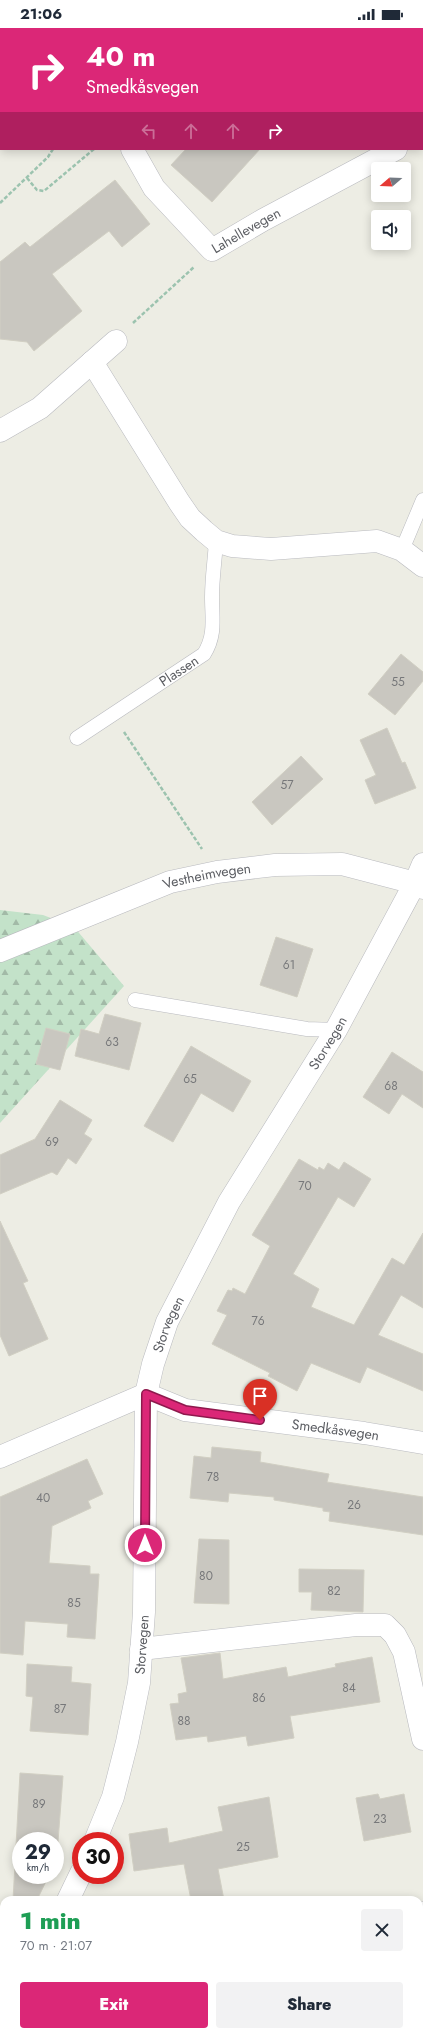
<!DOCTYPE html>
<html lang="en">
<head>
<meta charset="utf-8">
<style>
	:root { --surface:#fff; --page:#f2f2f3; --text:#1f2937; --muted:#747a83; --accent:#db2777 }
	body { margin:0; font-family:Jost,sans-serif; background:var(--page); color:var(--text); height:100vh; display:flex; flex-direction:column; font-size:15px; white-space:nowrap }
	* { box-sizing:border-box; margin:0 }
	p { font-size:13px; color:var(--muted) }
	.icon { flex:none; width:22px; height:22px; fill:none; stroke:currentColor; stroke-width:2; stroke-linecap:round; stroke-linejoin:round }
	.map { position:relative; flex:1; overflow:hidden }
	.side { position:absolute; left:0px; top:1868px; width:423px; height:140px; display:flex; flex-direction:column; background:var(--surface); border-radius:12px 12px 0 0; box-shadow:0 2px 10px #0003 }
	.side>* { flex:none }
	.top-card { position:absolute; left:0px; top:0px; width:423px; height:122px; box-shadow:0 2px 10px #0003; background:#db2777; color:#fff; overflow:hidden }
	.needle { width:26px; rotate:251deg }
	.fabs { position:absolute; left:371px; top:134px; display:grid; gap:8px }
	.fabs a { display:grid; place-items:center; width:40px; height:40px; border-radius:4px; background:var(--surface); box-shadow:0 2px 10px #0003; font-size:20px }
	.speed { position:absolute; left:12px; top:1804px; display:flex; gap:8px; font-size:20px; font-weight:700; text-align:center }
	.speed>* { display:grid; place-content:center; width:52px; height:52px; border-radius:50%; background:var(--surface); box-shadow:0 2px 10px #0003; line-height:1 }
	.speed small { font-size:10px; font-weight:400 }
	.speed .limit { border:6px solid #d22; background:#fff; color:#111 }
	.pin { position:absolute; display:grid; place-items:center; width:34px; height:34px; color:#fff; margin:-41px -17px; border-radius:50% 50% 50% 0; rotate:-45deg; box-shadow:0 0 4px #0007 }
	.pin .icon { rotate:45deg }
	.me { position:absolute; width:44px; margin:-22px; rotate:0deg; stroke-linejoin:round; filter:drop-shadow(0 0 3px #0008) }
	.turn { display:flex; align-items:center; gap:14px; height:84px; padding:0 20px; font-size:18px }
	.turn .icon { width:52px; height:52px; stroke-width:2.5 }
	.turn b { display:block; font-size:28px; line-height:34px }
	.lanes { display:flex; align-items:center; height:38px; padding:0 20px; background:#0003; justify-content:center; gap:20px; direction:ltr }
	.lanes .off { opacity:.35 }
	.round { display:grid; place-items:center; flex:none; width:42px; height:42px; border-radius:4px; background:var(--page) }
	.overview { display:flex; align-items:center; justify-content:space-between; height:68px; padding:0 20px }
	h1 { font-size:24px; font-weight:800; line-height:30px; color:#1e9e55 }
	.cta { display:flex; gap:8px; margin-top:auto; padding:8px 20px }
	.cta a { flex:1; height:46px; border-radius:4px; background:var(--accent); color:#fff; font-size:16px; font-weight:800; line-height:46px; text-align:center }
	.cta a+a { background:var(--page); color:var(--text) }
	.status { display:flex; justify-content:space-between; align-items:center; height:28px; padding:0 20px; background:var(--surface); direction:ltr }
	.status svg { height:11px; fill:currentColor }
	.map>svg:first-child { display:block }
	.forest { fill:url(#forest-firs) }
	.building { fill:#c9c7c0; stroke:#d1cfc3 }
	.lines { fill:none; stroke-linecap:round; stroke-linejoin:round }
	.service-casing { stroke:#b9babf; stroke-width:15 }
	.minor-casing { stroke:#b9babf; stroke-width:23 }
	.path { stroke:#9cc3af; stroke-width:2.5; stroke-dasharray:4 2; stroke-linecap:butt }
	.service { stroke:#fff; stroke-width:14 }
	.minor { stroke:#fff; stroke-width:22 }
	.route-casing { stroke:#8e194d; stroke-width:10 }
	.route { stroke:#db2777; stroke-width:7 }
	.labels { text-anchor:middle; stroke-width:3; stroke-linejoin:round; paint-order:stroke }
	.number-label { font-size:12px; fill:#77787a }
	.street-label { font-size:14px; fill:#5c5e63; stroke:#fff }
</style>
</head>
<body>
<div class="status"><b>21:06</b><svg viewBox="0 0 49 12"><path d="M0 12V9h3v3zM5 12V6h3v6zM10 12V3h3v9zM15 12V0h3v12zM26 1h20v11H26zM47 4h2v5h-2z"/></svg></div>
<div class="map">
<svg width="423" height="2008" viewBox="0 0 423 2008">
	<defs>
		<pattern id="forest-firs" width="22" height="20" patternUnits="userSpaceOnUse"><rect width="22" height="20" fill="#c3e2c9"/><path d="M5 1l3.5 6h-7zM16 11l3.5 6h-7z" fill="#a2baa7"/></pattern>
	</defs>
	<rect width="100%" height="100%" fill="#edede4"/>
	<path class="forest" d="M 0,882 L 43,887 L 74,899 L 124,958 L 0,1095 Z"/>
	<path class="building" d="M 186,121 L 260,121 L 212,174 L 171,137 Z
		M 115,152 L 150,196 L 122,219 L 109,203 L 52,246 L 82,283 L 34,323 L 27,314 L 0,311 L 0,234 L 25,214 L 30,219 Z
		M 401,626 L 423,644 L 423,653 L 395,687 L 368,666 Z
		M 387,700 L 402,735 L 405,734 L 416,760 L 375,776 L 365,752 L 376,747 L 360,712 Z
		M 301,728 L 323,751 L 272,797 L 252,774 Z
		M 276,909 L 313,921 L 297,969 L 260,957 Z
		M 105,986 L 141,995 L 129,1042 L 75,1028 L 81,1001 L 99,1006 Z
		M 46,1000 L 70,1006 L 60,1042 L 36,1036 Z
		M 191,1018 L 251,1053 L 233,1084 L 201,1065 L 173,1114 L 144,1098 Z
		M 392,1024 L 423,1044 L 423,1080 L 402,1066 L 389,1086 L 363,1069 Z
		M 60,1072 L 92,1092 L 84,1106 L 92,1111 L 76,1136 L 68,1130 L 57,1147 L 52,1144 L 0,1166 L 0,1127 L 35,1111 Z
		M 299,1131 L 318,1142 L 319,1139 L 324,1142 L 328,1135 L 339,1142 L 344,1134 L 371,1151 L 354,1179 L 338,1169 L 293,1246 L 319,1261 L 311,1279 L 354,1297 L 392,1230 L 404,1237 L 423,1205 L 423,1280 L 401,1267 L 378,1307 L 423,1326 L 423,1363 L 367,1339 L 360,1355 L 311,1335 L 297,1363 L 268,1348 L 270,1345 L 212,1316 L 227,1287 L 217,1283 L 228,1262 L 232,1263 L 233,1260 L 245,1266 L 270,1218 L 252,1207 Z
		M 0,1193 L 28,1253 L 23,1255 L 48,1311 L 9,1328 L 0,1307 Z
		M 212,1419 L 261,1424 L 260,1434 L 329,1446 L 327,1454 L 423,1469 L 423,1507 L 329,1493 L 330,1484 L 323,1483 L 323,1480 L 274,1472 L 274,1469 L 229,1465 L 228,1474 L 190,1470 L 194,1428 L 211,1430 Z
		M 87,1431 L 103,1466 L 88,1473 L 91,1480 L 52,1498 L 49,1535 L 90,1538 L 90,1546 L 99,1546 L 95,1611 L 67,1609 L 68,1596 L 25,1593 L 23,1627 L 0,1625 L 0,1469 Z
		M 199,1511 L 229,1512 L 229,1576 L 194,1575 Z
		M 299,1541 L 364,1542 L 363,1584 L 311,1582 L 312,1564 L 299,1564 Z
		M 220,1625 L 223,1651 L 286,1639 L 288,1649 L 336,1639 L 335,1636 L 372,1629 L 380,1674 L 290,1688 L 294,1710 L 248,1718 L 246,1708 L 208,1714 L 207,1708 L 176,1712 L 170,1676 L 179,1675 L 178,1666 L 187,1664 L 181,1630 Z
		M 27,1636 L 72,1639 L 71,1654 L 91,1656 L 88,1707 L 30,1703 L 33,1669 L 26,1668 Z
		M 20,1745 L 63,1748 L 56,1840 L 55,1813 L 21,1813 L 21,1847 L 49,1847 L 37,1872 L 13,1872 Z
		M 378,1766 L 380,1771 L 404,1766 L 411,1804 L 364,1813 L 356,1770 Z
		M 269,1769 L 278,1829 L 218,1841 L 224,1872 L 191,1872 L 184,1836 L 134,1843 L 129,1806 L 167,1800 L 169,1815 L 223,1803 L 218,1779 Z"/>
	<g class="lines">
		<g class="service-casing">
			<g id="service">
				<path d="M 402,522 L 423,472"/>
				<path id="s1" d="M 77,710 L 204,626 C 216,607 212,590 212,569 C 212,550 215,531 216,513"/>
				<path d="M 135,972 L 307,1001 L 336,1002"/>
			</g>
		</g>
		<g class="minor-casing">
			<g id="minor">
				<path d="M 108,1 L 108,0"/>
				<path d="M 422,107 L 423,106"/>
				<path id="s2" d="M 132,121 L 154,160 L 212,222 L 263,192 L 396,121"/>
				<path d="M 92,334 L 179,474 L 190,490 L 204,503 L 216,513 L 232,518 L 271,521 L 377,513 L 402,522 L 423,538"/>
				<path d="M 0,403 L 40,380 L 116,313"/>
				<path id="s3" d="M 0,923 L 170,854 L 217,844 L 275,837 L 342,836 L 415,855 L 423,860"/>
				<path id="s4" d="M 0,1429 L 146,1366 L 185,1382 L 364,1405 L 423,1415"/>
				<path d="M 141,1621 L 356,1597 L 385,1597 L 395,1607 L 404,1624 L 423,1711"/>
				<path id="s5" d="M 95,1813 L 113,1769 L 127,1714 L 139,1655 L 144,1584 L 146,1366 L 153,1336 L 167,1294 L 229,1174 L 336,1002 L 415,855 L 423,836"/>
				<path d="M 68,1872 L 81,1845"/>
				<path d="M 419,1886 L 423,1885"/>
				<path d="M 2,2008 L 6,2004"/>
			</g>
		</g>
		<path class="path" d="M 0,7 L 1,8
			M 27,150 L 37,162 L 44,163 L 94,121
			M 0,175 L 48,129 L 53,121
			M 133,295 L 194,239
			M 124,704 L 202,821"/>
		<use href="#service" class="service"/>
		<use href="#minor" class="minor"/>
	</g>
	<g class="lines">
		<g class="route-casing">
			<path id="route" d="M 145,1517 L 146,1366 L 185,1382 L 260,1392"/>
		</g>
		<use href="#route" class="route"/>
	</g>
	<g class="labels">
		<g class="number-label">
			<text x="398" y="658">55</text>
			<text x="287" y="761">57</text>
			<text x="289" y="941">61</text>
			<text x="112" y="1018">63</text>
			<text x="190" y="1055">65</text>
			<text x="391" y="1062">68</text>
			<text x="52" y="1118">69</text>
			<text x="305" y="1162">70</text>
			<text x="258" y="1297">76</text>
			<text x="213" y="1453">78</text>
			<text x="43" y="1474">40</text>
			<text x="354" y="1481">26</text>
			<text x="206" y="1552">80</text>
			<text x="334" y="1567">82</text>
			<text x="74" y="1579">85</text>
			<text x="349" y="1664">84</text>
			<text x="259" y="1674">86</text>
			<text x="60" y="1685">87</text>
			<text x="184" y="1697">88</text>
			<text x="39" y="1780">89</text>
			<text x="380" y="1795">23</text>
			<text x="243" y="1823">25</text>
		</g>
		<g class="street-label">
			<text dy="5" stroke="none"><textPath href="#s2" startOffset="169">Lahellevegen</textPath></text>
			<text dy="5" stroke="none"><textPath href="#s1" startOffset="122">Plassen</textPath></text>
			<text dy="5" stroke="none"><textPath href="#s3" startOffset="221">Vestheimvegen</textPath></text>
			<text dy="5" stroke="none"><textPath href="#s5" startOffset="851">Storvegen</textPath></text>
			<text dy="5" stroke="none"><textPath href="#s5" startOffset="527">Storvegen</textPath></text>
			<text dy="5" stroke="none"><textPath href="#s4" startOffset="353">Smedkåsvegen</textPath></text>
			<text dy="5" stroke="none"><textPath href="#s5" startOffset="203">Storvegen</textPath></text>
		</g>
	</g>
</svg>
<div class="fabs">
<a><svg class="needle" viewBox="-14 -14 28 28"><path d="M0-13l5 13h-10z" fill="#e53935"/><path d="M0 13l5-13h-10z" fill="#747a83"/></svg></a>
<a><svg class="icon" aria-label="sound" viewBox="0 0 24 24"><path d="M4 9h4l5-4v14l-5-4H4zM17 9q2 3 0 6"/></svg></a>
</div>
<div class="speed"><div>29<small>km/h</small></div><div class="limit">30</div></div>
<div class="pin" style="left:260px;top:1392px;background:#d93025"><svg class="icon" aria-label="arrive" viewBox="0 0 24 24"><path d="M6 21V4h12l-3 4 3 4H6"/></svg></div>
<svg class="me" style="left:145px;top:1517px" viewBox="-20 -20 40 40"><circle r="17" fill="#db2777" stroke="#fff" stroke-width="3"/><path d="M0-11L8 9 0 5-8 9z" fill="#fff"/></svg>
<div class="top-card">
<div class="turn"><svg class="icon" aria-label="right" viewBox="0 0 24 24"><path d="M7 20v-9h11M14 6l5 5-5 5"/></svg><div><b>40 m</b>Smedkåsvegen</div></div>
<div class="lanes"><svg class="icon off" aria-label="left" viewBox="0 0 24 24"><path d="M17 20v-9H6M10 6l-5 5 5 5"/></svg><svg class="icon off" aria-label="ahead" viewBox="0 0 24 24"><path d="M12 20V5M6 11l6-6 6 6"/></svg><svg class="icon off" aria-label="ahead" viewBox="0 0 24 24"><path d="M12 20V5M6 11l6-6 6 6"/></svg><svg class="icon" aria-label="right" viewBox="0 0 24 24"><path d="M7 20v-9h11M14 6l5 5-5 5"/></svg></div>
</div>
<section class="side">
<div class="overview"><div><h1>1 min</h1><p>70 m · 21:07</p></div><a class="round"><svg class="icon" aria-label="close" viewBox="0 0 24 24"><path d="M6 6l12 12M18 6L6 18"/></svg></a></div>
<div class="cta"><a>Exit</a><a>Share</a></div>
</section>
</div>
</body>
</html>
